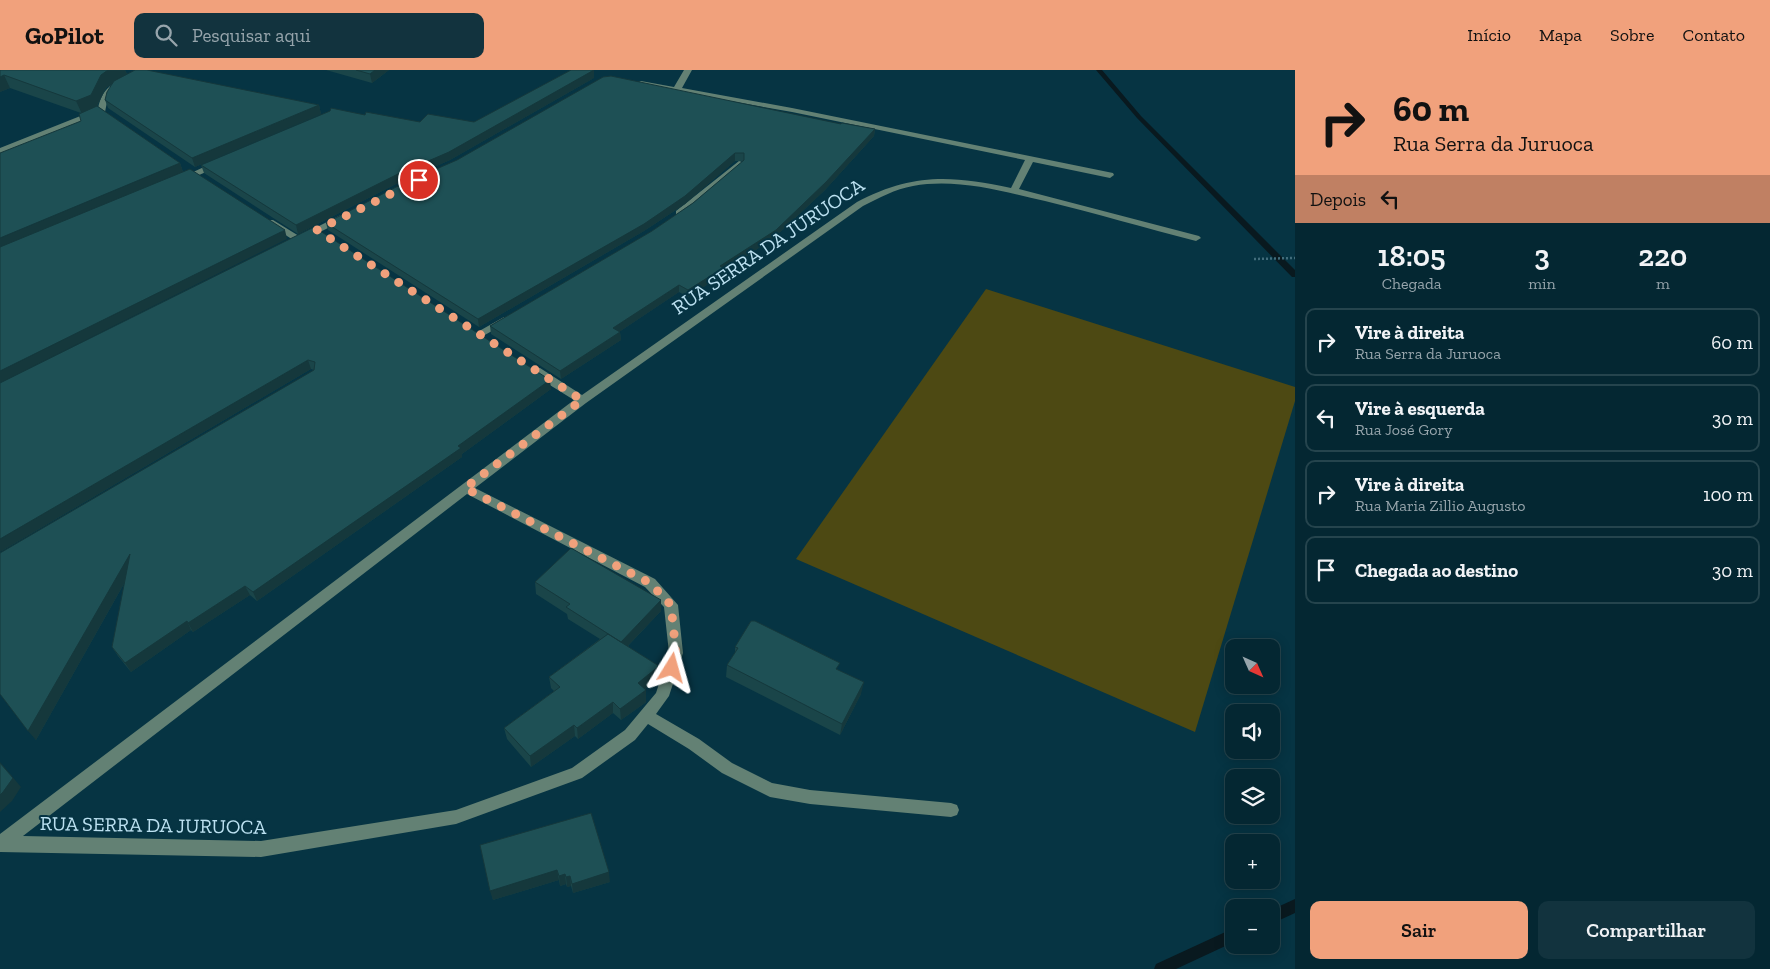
<!DOCTYPE html>
<html lang="pt">
<head>
<meta charset="utf-8">
<style>
	:root { --surface:#042732; --page:#12333e; --text:#f1f3f6; --muted:#97a5ac; --line:#25444d; --accent:#f1a17c }
	body { margin:0; font-family:"Zilla Slab",serif; background:var(--page); color:var(--text); height:100vh; display:flex; flex-direction:column; font-size:19px; white-space:nowrap }
	* { box-sizing:border-box; margin:0 }
	p { font-size:16px; color:var(--muted) }
	.icon { flex:none; width:28px; height:28px; fill:none; stroke:currentColor; stroke-width:2; stroke-linecap:round; stroke-linejoin:round }
	.map { position:relative; flex:1; overflow:hidden }
	.sheet { display:flex; flex-direction:column; background:var(--surface); width:475px }
	.sheet>* { flex:none }
	.top-card { background:#f1a17c; color:#111; overflow:hidden }
	.needle { width:32px; rotate:135deg }
	.buttons { position:absolute; left:1225px; top:569px; display:grid; gap:10px }
	.buttons a { display:grid; place-items:center; width:55px; height:55px; border-radius:10px; background:var(--surface); box-shadow:0 2px 12px #0003,0 0 0 1px var(--line); font-size:25px }
	.pin { position:absolute; display:grid; place-items:center; width:42px; height:42px; color:#fff; margin:-21px; border:2px solid #fff; border-radius:50%; box-shadow:0 1px 5px #0007 }
	.me { position:absolute; width:55px; margin:-28px; rotate:8deg; stroke-linejoin:round; filter:drop-shadow(0 0 4px #0008) }
	.turn { display:flex; align-items:center; gap:18px; height:105px; padding:0 15px; font-size:22px }
	.turn .icon { width:65px; height:65px; stroke-width:2.5 }
	.turn b { display:block; font-size:35px; line-height:42px }
	.then { display:flex; align-items:center; height:48px; padding:0 15px; background:#0003; gap:10px; font-size:19px }
	.eta { display:flex; justify-content:space-evenly; align-items:center; height:85px; text-align:center }
	.eta b { font-size:30px; font-weight:600; line-height:35px }
	.cta { display:flex; gap:10px; margin-top:auto; padding:10px 15px }
	.cta a { flex:1; height:58px; border-radius:10px; background:var(--accent); color:#111; font-size:20px; font-weight:600; line-height:58px; text-align:center }
	.cta a+a { background:var(--page); color:var(--text) }
	ul { padding:0; list-style:none }
	li { display:flex; align-items:center; gap:15px; height:68px; margin:0 10px 8px; padding:0 5px; border:2px solid var(--line); border-radius:10px }
	li div { flex:1 }
	li b { display:block; font-size:19px }
	li em { font-style:normal }
	header { display:flex; align-items:center; gap:30px; box-sizing:border-box; height:70px; padding:0 25px; background:var(--accent); color:#111 }
	header strong { font-size:24px }
	nav { display:flex; gap:28px; margin-inline-start:auto; font-size:18px }
	.search { width:350px; height:45px; background:var(--page); display:flex; align-items:center; gap:12px; box-sizing:border-box; padding:0 18px; border-radius:10px; color:var(--muted); font-size:19px }
	main { display:flex; flex:1; min-height:0 }
	.map>svg:first-child { display:block }
	.green { fill:#4d4913 }
	.lines { fill:none; stroke-linecap:round; stroke-linejoin:round }
	.stream { fill:#09191f; fill-rule:evenodd }
	.path { stroke:#426d7c; stroke-width:2.5; stroke-dasharray:2 2; stroke-linecap:butt }
	.minor { fill:#638174; fill-rule:evenodd }
	.wall { fill:#1a4549 }
	.shaded-wall { fill:#15383c }
	.building { fill:#1e5055; stroke:#15383c }
	.route { stroke:#f1a17c; stroke-width:9; stroke-dasharray:0 16.2 }
	.labels { text-anchor:middle; stroke-width:4; stroke-linejoin:round; paint-order:stroke }
	.street-label { font-size:20px; fill:#bce1f1; stroke:#063443 }
</style>
</head>
<body>
<header>
<strong>GoPilot</strong>
<div class="search"><svg class="icon" aria-label="search" viewBox="0 0 24 24"><circle cx="10" cy="10" r="6"/><path d="M15 15l6 6"/></svg>Pesquisar aqui</div>
<nav><a>Início</a><a>Mapa</a><a>Sobre</a><a>Contato</a></nav>
</header>
<main>
<div class="map">
<svg width="1295" height="899" viewBox="0 0 1295 899">
	<rect width="100%" height="100%" fill="#063443"/>
	<path class="green" d="M 986,219 L 1295,317 L 1295,331 L 1195,662 L 796,489 Z"/>
	<g class="lines">
		<path class="stream" d="M 1096,0 L 1102,0 L 1141,46 L 1295,200 L 1295,207 L 1292,207 L 1137,48 Z
			M 1295,829 L 1295,843 L 1271,854 L 1271,840 Z
			M 1234,858 L 1234,872 L 1176,899 L 1154,899 L 1156,894 Z"/>
		<path class="path" d="M 1254,189 L 1295,188"/>
		<path class="minor" d="M 137,0 L 147,0 L 115,19 L 108,27 L 105,42 L 0,84 L 0,78 L 98,39 C 102,15 118,11 137,0 Z
			M 684,0 L 692,0 L 682,18 L 792,38 L 1113,103 L 1114,105 L 1110,108 L 1033,92 L 1019,119 L 1199,166 L 1201,168 L 1196,171 C 1145,158 1095,143 1045,131 C 1002,121 956,108 913,116 C 895,119 879,128 863,136 L 586,333 L 475,418 L 655,509 L 678,535 L 683,583 L 669,626 L 656,644 L 699,669 L 732,693 L 772,713 L 810,720 L 951,733 L 957,735 L 959,740 L 957,745 L 951,747 L 810,734 L 770,727 L 722,703 L 689,679 L 648,654 L 635,670 L 582,708 L 456,754 L 261,787 L 0,782 L 0,764 L 574,330 L 532,304 L 531,301 L 532,298 L 540,298 L 582,325 L 857,132 C 912,103 951,105 1011,118 L 1025,90 L 792,42 L 641,15 L 637,13 L 641,11 L 674,17 ZM 467,424 L 645,517 L 664,537 L 669,583 L 656,623 L 625,660 L 572,698 L 456,740 L 261,771 L 23,766 Z
			M 219,90 L 222,91 L 222,95 L 183,112 L 177,112 L 176,110 Z
			M 739,91 L 742,92 L 742,96 L 682,145 L 676,145 L 676,141 Z
			M 341,145 L 344,146 L 344,150 L 298,173 L 265,152 L 267,150 L 273,150 L 299,166 Z
			M 504,247 L 508,248 L 509,250 L 508,252 L 483,266 L 475,266 L 474,264 Z"/>
	</g>
	<path class="wall" d="M 0,0 L 125,0 L 127,4 L 121,8 L 319,35 L 321,44 L 195,97 L 108,38 L 105,30 L 113,13 L 106,18 L 97,36 L 180,93 L 183,102 L 287,169 L 81,51 L 81,43 L 10,18 L 0,22 Z
		M 326,0 L 389,0 L 372,13 Z
		M 594,8 L 450,90 L 398,113 L 298,164 L 204,103 L 201,95 L 365,45 L 420,52 L 474,52 Z
		M 841,54 L 875,59 L 874,66 L 825,120 L 775,167 L 723,202 L 722,205 L 688,227 L 679,222 L 619,262 L 620,262 L 621,270 L 561,309 L 491,264 L 490,256 L 652,161 L 693,133 L 743,91 L 735,91 L 685,134 L 644,161 L 479,257 L 328,160 L 326,153 Z
		M 314,157 L 551,319 L 462,384 L 462,387 L 257,531 L 250,525 L 193,562 L 191,560 L 131,602 L 118,586 L 112,577 L 125,512 L 36,670 L 0,624 L 314,300 L 311,299 L 0,482 Z
		M 535,512 L 661,530 L 661,541 L 628,576 L 659,608 L 645,619 L 646,620 L 646,632 L 645,633 L 621,650 L 613,643 L 578,669 L 575,666 L 531,697 L 507,669 L 504,658 L 554,621 L 551,618 L 549,607 L 600,569 L 568,549 L 567,544 L 536,524 Z
		M 735,577 L 839,600 L 861,624 L 840,665 L 726,607 L 727,595 L 735,583 Z
		M 480,775 L 610,812 L 573,823 L 571,816 L 567,817 L 566,814 L 560,816 L 559,810 L 493,830 Z"/>
	<path class="shaded-wall" d="M 108,0 L 125,0 L 127,4 L 106,18 L 96,38 L 82,44 L 76,31 L 101,5 Z
		M 375,0 L 389,0 L 372,13 L 370,4 Z
		M 594,0 L 594,8 L 450,90 L 398,113 L 298,164 L 296,155 Z
		M 4,5 L 10,18 L 0,22 L 0,7 Z
		M 319,35 L 321,44 L 195,97 L 192,88 Z
		M 875,59 L 874,66 L 825,120 L 775,167 L 723,202 L 722,205 L 688,227 L 688,220 Z
		M 735,83 L 735,91 L 685,134 L 644,161 L 479,257 L 478,249 Z
		M 180,93 L 183,102 L 0,179 L 0,168 Z
		M 285,160 L 287,169 L 0,313 L 0,301 Z
		M 679,215 L 679,222 L 613,266 L 613,258 Z
		M 620,262 L 621,270 L 561,309 L 560,301 Z
		M 308,290 L 311,299 L 0,482 L 0,469 Z
		M 550,310 L 551,319 L 462,384 L 462,387 L 257,531 L 253,522 Z
		M 130,484 L 135,494 L 36,670 L 28,661 Z
		M 245,516 L 250,525 L 193,562 L 188,553 Z
		M 661,530 L 661,541 L 621,583 L 621,572 Z
		M 187,551 L 191,560 L 131,602 L 125,593 Z
		M 659,596 L 659,608 L 638,624 L 638,613 Z
		M 864,612 L 861,624 L 840,665 L 842,654 Z
		M 646,620 L 646,632 L 645,633 L 621,650 L 620,639 Z
		M 613,632 L 613,643 L 578,669 L 577,658 Z
		M 574,655 L 575,666 L 531,697 L 530,686 Z
		M 0,692 L 21,717 L 12,731 L 0,742 Z
		M 557,800 L 559,810 L 493,830 L 490,821 Z
		M 609,802 L 610,812 L 573,823 L 572,814 Z
		M 565,804 L 566,814 L 560,816 L 559,806 Z
		M 570,806 L 571,816 L 567,817 L 566,807 Z"/>
	<path class="building" d="M 0,0 L 108,0 L 101,5 L 91,25 L 76,31 L 4,5 L 0,7 Z
		M 135,0 L 147,0 L 319,35 L 192,88 L 105,30 L 107,22 L 114,11 Z
		M 356,0 L 375,0 L 370,4 Z
		M 571,0 L 594,0 L 449,82 L 396,105 L 296,155 L 201,95 L 330,41 L 331,38 L 365,45 L 366,42 L 420,52 L 428,44 L 474,52 Z
		M 611,6 L 841,54 L 842,53 L 875,59 L 826,112 L 776,160 L 720,196 L 723,198 L 688,220 L 679,215 L 613,258 L 620,262 L 560,301 L 490,256 L 652,161 L 693,133 L 744,90 L 744,83 L 735,83 L 685,126 L 644,154 L 478,249 L 326,153 L 404,113 L 457,90 L 603,7 Z
		M 97,36 L 180,93 L 0,168 L 0,83 L 81,51 L 79,44 Z
		M 190,99 L 285,160 L 0,301 L 0,177 Z
		M 314,157 L 550,310 L 458,376 L 461,378 L 253,522 L 245,516 L 188,553 L 187,551 L 125,593 L 112,577 L 130,484 L 28,661 L 0,624 L 0,483 L 314,300 L 315,292 L 308,290 L 0,469 L 0,313 Z
		M 571,478 L 661,530 L 621,572 L 566,537 L 570,534 L 535,512 Z
		M 751,551 L 755,551 L 840,593 L 836,599 L 864,612 L 842,654 L 727,595 L 738,578 L 735,577 Z
		M 608,564 L 659,596 L 638,613 L 646,620 L 620,639 L 613,632 L 577,658 L 574,655 L 530,686 L 504,658 L 560,617 L 549,607 Z
		M 0,693 L 13,708 L 3,722 L 0,725 Z
		M 591,743 L 609,802 L 572,814 L 570,806 L 566,807 L 565,804 L 559,806 L 557,800 L 490,821 L 480,775 Z"/>
	<g class="lines">
		<path class="route" d="M 419,110 L 317,160 L 582,330 L 465,418 L 650,513 L 671,535 L 676,583 L 672,598"/>
	</g>
	<g class="labels">
		<g class="street-label">
			<text transform="translate(768 176) rotate(-34)" y="7">RUA SERRA DA JURUOCA</text>
			<text transform="translate(153 755) rotate(1)" y="7">RUA SERRA DA JURUOCA</text>
		</g>
	</g>
</svg>
<div class="buttons">
<a><svg class="needle" viewBox="-14 -14 28 28"><path d="M0-13l5 13h-10z" fill="#e53935"/><path d="M0 13l5-13h-10z" fill="#97a5ac"/></svg></a>
<a><svg class="icon" aria-label="sound" viewBox="0 0 24 24"><path d="M4 9h4l5-4v14l-5-4H4zM17 9q2 3 0 6"/></svg></a>
<a><svg class="icon" aria-label="layers" viewBox="0 0 24 24"><path d="M12 4l9 5-9 5-9-5zM3 14l9 5 9-5"/></svg></a>
<a>+</a>
<a>−</a>
</div>
<div class="pin" style="left:419px;top:110px;background:#d93025"><svg class="icon" aria-label="arrive" viewBox="0 0 24 24"><path d="M6 21V4h12l-3 4 3 4H6"/></svg></div>
<svg class="me" style="left:672px;top:598px" viewBox="-20 -20 40 40"><path d="M0-17L14 15 0 8-14 15z" fill="#f1a17c" stroke="#fff" stroke-width="4"/></svg>
</div>
<section class="sheet">
<div class="top-card">
<div class="turn"><svg class="icon" aria-label="right" viewBox="0 0 24 24"><path d="M7 20v-9h11M14 6l5 5-5 5"/></svg><div><b>60 m</b>Rua Serra da Juruoca</div></div>
<div class="then">Depois<svg class="icon" aria-label="left" viewBox="0 0 24 24"><path d="M17 20v-9H6M10 6l-5 5 5 5"/></svg></div>
</div>
<div class="eta">
<div><b>18:05</b><p>Chegada</p></div>
<div><b>3</b><p>min</p></div>
<div><b>220</b><p>m</p></div>
</div>
<ul>
<li><svg class="icon" aria-label="right" viewBox="0 0 24 24"><path d="M7 20v-9h11M14 6l5 5-5 5"/></svg><div><b>Vire à direita</b><p>Rua Serra da Juruoca</p></div><em>60 m</em></li>
<li><svg class="icon" aria-label="left" viewBox="0 0 24 24"><path d="M17 20v-9H6M10 6l-5 5 5 5"/></svg><div><b>Vire à esquerda</b><p>Rua José Gory</p></div><em>30 m</em></li>
<li><svg class="icon" aria-label="right" viewBox="0 0 24 24"><path d="M7 20v-9h11M14 6l5 5-5 5"/></svg><div><b>Vire à direita</b><p>Rua Maria Zillio Augusto</p></div><em>100 m</em></li>
<li><svg class="icon" aria-label="arrive" viewBox="0 0 24 24"><path d="M6 21V4h12l-3 4 3 4H6"/></svg><div><b>Chegada ao destino</b></div><em>30 m</em></li>
</ul>
<div class="cta"><a>Sair</a><a>Compartilhar</a></div>
</section>
</main>
</body>
</html>
